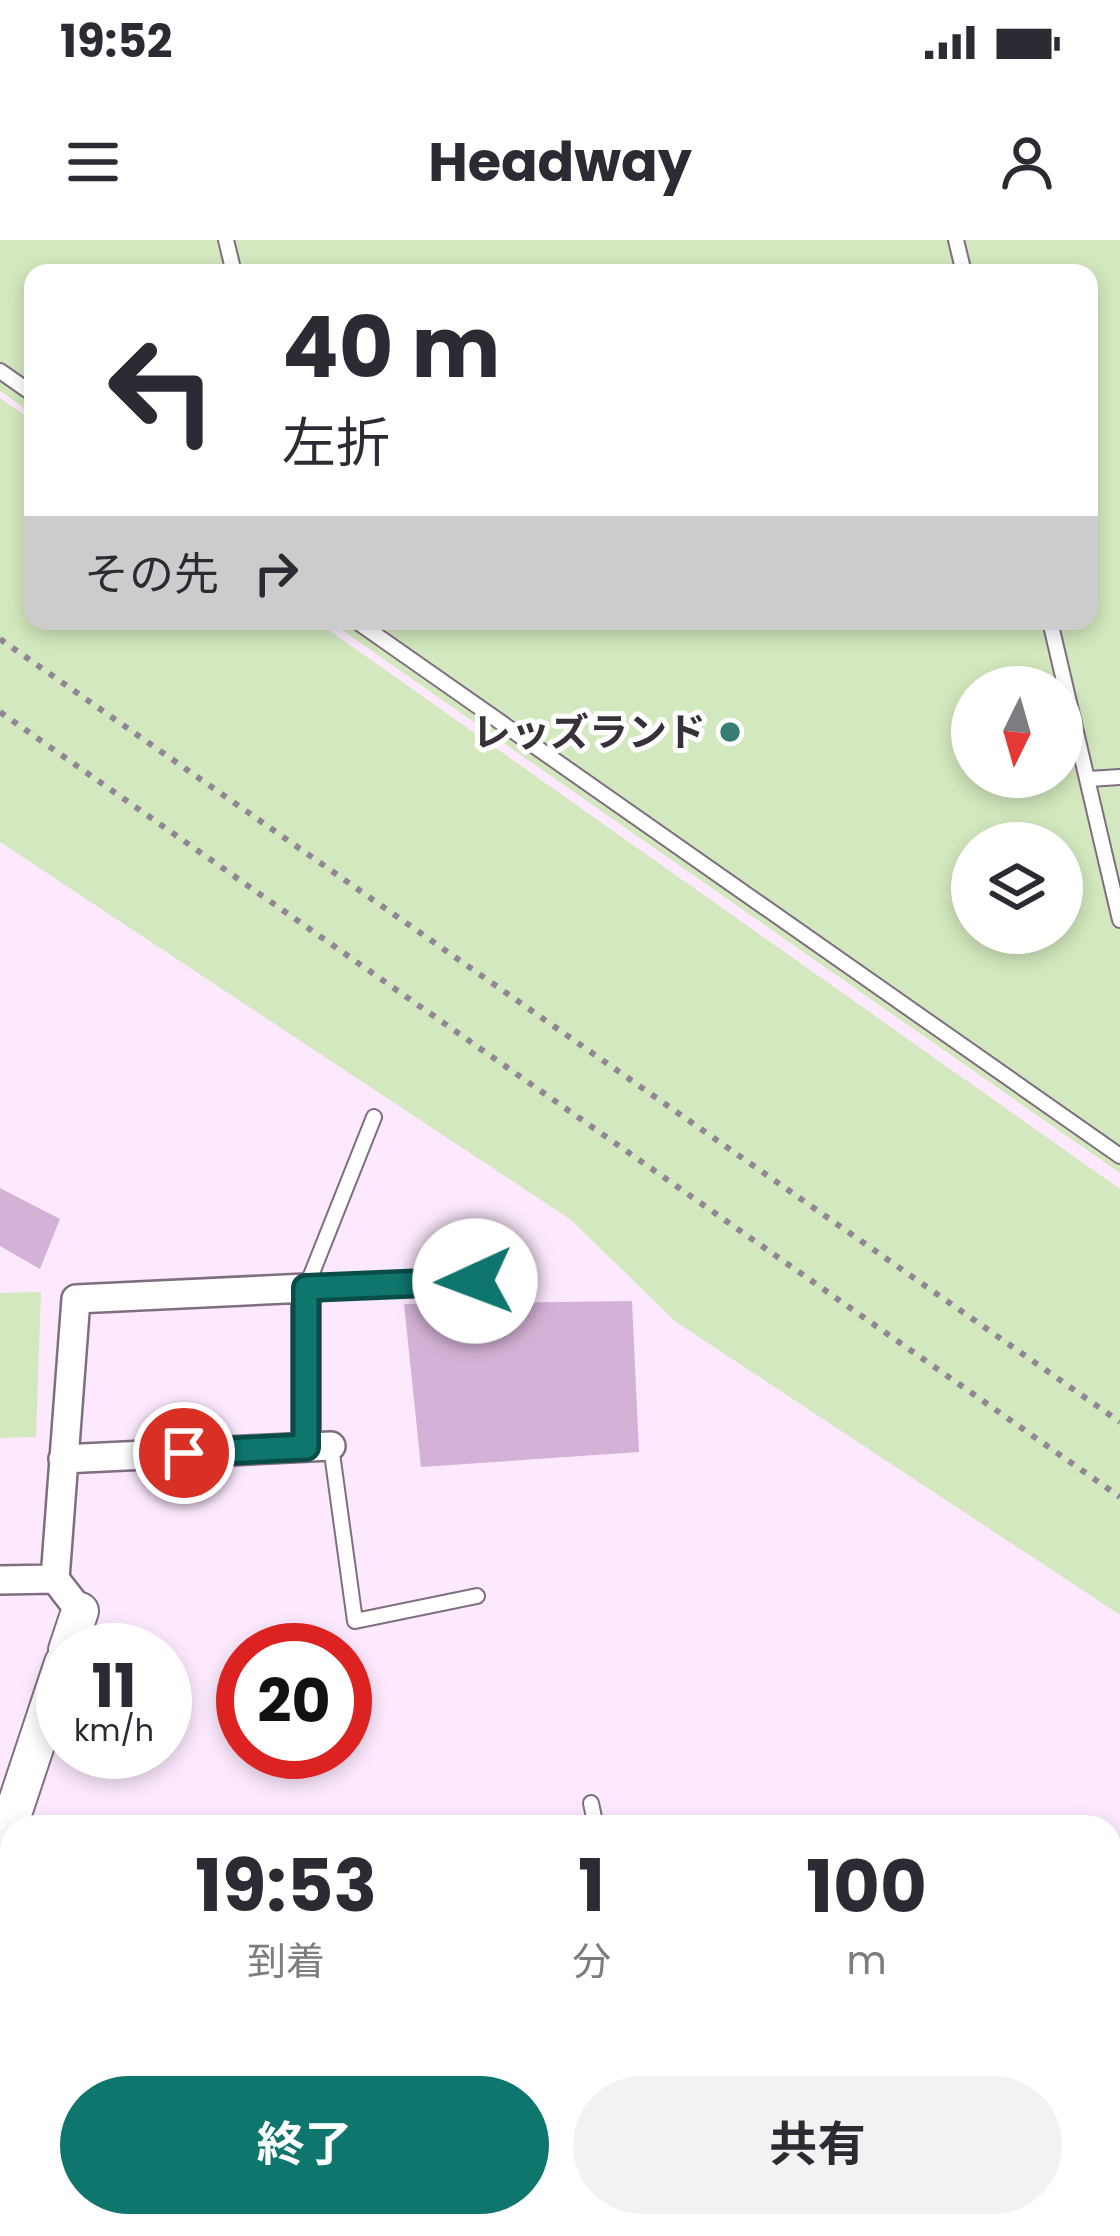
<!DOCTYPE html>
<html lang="ja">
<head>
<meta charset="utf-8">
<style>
	:root { --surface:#fff; --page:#f2f2f3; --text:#2b2b33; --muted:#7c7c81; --accent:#0f766e }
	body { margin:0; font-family:Poppins,"Noto Sans JP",sans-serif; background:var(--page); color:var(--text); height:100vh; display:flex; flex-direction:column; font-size:45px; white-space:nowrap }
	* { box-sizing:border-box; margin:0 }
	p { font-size:39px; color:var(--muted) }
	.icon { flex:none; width:66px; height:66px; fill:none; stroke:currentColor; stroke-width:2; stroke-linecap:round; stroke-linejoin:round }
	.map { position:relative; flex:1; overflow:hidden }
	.side { position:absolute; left:0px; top:1575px; width:1122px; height:423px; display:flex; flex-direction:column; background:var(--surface); border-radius:36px 36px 0 0; box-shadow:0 6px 18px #0003 }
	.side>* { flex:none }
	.hud { position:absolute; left:24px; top:24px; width:1074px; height:366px; border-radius:24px; box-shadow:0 6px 18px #0003; background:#fff; color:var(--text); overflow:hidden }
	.needle { width:78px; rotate:185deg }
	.tools { position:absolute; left:951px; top:426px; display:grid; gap:24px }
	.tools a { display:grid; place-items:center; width:132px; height:132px; border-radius:50%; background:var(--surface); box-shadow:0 6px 18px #0003; font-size:60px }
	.speed { position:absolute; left:36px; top:1383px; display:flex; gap:24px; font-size:60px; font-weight:700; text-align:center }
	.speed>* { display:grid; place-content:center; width:156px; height:156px; border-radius:50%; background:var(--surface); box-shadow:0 6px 18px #0003; line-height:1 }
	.speed small { font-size:30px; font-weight:400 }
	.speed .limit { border:18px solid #d22; background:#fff; color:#111 }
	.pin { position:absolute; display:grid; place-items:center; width:102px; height:102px; color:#fff; margin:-51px; border:6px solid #fff; border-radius:50%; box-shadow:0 3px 12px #0007 }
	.me { position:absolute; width:132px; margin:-66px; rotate:268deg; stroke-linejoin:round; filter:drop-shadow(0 0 9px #0008) }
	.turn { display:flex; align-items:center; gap:42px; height:252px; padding:0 60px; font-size:54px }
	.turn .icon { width:156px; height:156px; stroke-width:2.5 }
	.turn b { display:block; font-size:84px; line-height:102px }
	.then { display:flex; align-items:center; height:114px; padding:0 60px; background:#0003; gap:24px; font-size:45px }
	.eta { display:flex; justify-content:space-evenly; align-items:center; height:204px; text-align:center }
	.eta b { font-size:72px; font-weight:700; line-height:84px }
	.primary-button { display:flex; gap:24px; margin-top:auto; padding:24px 60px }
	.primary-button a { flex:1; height:138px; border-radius:72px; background:var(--accent); color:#fff; font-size:48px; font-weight:700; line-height:138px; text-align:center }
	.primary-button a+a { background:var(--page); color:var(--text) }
	.status { display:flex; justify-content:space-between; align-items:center; height:84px; padding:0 60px; background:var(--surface); direction:ltr }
	.status svg { height:33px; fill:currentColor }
	header { display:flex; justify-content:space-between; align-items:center; height:156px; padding:0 60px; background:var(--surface); font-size:54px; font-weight:700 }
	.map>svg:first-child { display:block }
	.green { fill:#d3e8be; fill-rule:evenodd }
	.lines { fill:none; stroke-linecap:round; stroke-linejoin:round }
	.stream { stroke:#688b9c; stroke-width:9 }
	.building { fill:#d4b1d6 }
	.service-casing { stroke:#7f6e80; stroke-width:18 }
	.minor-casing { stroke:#7f6e80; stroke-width:32 }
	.tertiary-casing { stroke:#7f6e80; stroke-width:40 }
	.path { stroke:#938694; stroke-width:6; stroke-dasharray:6 9; stroke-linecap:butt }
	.service { stroke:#fff; stroke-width:14 }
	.minor { stroke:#fff; stroke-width:27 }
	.tertiary { stroke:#fff; stroke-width:36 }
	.route-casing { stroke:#0a4d48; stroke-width:30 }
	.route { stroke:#0f766e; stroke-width:21 }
	.poi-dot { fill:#387d72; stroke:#fff; stroke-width:4.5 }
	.labels { text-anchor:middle; stroke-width:10; stroke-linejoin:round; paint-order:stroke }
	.poi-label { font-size:39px; font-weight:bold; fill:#393139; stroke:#fff; text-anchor:end }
</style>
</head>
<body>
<div class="status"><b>19:52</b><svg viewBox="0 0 49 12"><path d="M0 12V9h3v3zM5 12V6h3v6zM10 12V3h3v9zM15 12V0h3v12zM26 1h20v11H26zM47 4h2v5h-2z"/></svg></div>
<header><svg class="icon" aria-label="menu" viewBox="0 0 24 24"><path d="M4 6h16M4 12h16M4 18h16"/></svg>Headway<svg class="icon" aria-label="person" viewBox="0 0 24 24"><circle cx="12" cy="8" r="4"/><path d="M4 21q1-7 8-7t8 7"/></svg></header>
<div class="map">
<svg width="1120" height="1996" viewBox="0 0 1120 1996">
	<rect width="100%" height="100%" fill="#fce9fd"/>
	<path class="green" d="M 0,0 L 1120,0 L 1120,933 L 329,381 L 1089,381 L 1089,33 L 33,33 L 33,174 L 0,151 ZM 972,447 L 1062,447 L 1062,537 L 972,537 ZM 972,603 L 1062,603 L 1062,693 L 972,693 Z
		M 0,158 L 33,181 L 33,381 L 316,381 L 1120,949 L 1120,1375 L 676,1082 L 571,980 L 0,602 Z
		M 41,1052 L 36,1197 L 0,1198 L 0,1053 Z"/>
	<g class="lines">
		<path class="stream" d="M 1110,1865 L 1120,1862
			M 629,1996 L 669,1986"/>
	</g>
	<path class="building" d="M 0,948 L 60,979 L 40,1029 L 0,1006 Z
		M 632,1061 L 639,1212 L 421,1227 L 404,1064 Z
		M 1120,1597 L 1120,1740 L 1110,1741 L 1110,1599 Z
		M 1120,1899 L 1120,1941 L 1110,1943 L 1110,1901 Z
		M 1120,1957 L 1120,1996 L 1059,1996 L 1057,1986 L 1110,1986 L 1110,1959 Z"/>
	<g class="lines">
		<g class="service-casing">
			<path id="service" d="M 226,0 L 234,33
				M 956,0 L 964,33
				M 0,131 L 33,154
				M 356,381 L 1120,916
				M 1050,381 L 1120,680
				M 1089,539 L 1120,537
				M 374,877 L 306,1048 L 475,1041
				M 331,1206 L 355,1381 L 477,1356
				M 591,1563 L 596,1587
				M 970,1986 L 972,1996"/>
		</g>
		<g class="minor-casing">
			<path id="minor" d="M 63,1219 L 331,1206
				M 55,1339 L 76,1059 L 306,1048 L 306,1207
				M 0,1340 L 55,1339 L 80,1371
				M 1110,1769 L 1120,1767
				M 293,1986 L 295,1996
				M 163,1996 L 203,1986"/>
		</g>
		<g class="tertiary-casing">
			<path id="tertiary" d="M 67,1410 L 80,1371
				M 0,1613 L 63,1423"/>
		</g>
		<path class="path" d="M 0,399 L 1120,1182
			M 0,472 L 1120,1257"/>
		<use href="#service" class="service"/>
		<use href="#minor" class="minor"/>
		<use href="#tertiary" class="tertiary"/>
	</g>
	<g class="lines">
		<g class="route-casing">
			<path id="route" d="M 184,1213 L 306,1207 L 306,1048 L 475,1041"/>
		</g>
		<use href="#route" class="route"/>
	</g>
	<circle class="poi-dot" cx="730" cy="492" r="12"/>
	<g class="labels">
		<g class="poi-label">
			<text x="706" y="506">レッズランド</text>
		</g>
	</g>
</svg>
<div class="tools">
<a><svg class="needle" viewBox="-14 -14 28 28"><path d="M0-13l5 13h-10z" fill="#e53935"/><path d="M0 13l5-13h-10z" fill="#7c7c81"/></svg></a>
<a><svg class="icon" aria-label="layers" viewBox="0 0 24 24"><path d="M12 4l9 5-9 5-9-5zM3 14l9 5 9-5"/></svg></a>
</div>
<div class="speed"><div>11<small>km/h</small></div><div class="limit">20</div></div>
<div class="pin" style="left:184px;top:1213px;background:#d93025"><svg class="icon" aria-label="arrive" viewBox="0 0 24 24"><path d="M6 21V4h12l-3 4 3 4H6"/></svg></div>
<svg class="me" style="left:475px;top:1041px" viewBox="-20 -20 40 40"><circle r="19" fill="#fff"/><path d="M0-13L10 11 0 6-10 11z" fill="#0f766e"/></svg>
<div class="hud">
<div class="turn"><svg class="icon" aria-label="left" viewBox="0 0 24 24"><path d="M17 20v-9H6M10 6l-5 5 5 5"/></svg><div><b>40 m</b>左折</div></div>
<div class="then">その先<svg class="icon" aria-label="right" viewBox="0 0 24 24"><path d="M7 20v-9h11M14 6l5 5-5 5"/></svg></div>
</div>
<section class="side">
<div class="eta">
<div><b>19:53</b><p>到着</p></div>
<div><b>1</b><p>分</p></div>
<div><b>100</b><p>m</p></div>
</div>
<div class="primary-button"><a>終了</a><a>共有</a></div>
</section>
</div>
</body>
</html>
